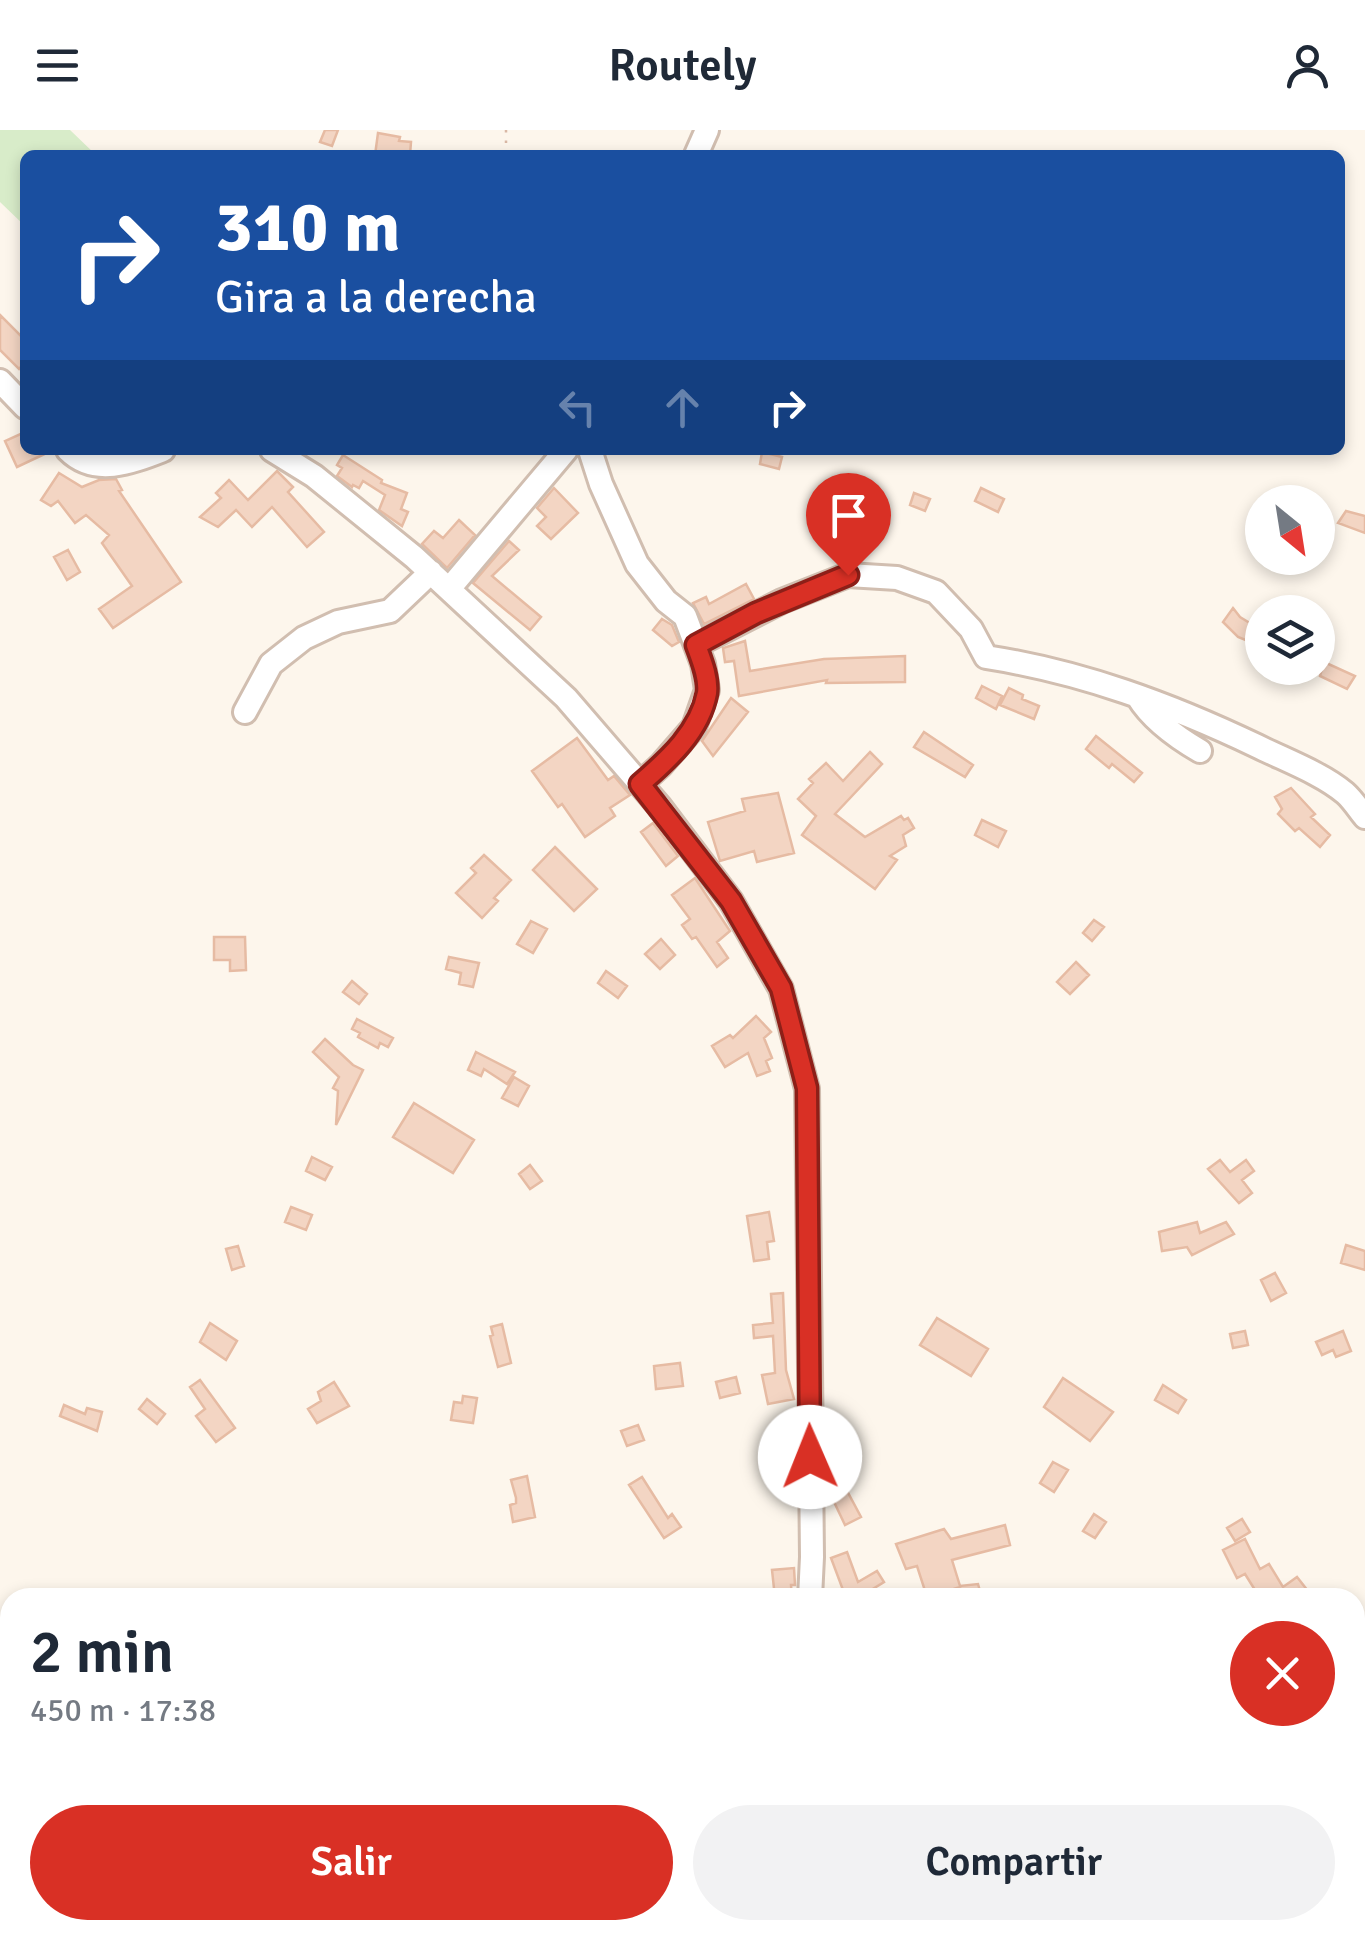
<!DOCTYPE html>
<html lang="es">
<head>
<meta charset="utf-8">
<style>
	:root { --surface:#fff; --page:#f2f2f3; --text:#1f2937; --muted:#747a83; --accent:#d93025 }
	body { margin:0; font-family:Signika,sans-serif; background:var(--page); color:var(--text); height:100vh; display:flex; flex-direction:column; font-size:38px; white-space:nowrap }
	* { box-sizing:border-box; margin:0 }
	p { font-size:32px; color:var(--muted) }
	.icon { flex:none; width:55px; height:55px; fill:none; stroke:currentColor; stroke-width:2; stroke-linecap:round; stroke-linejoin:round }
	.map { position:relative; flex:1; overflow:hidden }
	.panel { position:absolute; left:0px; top:1458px; width:1365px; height:352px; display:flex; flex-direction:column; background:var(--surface); border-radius:30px 30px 0 0; box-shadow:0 5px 15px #0003 }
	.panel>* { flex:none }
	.guide { position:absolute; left:20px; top:20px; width:1325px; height:305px; border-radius:15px; box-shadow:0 5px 15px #0003; background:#1a4fa0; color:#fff; overflow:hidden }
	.needle { width:65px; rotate:150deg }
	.buttons { position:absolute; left:1245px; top:355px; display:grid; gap:20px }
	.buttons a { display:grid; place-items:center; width:90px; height:90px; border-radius:50%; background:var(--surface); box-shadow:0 5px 15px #0003; font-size:50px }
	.pin { position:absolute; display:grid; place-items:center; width:85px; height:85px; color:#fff; margin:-102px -42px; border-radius:50% 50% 50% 0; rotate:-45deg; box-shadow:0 0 10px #0007 }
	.pin .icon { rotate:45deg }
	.me { position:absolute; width:110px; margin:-55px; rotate:359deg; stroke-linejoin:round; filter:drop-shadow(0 0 8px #0008) }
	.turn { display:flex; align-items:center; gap:35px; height:210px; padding:0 30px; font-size:45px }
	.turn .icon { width:130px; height:130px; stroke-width:2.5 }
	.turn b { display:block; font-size:70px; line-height:85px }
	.lanes { display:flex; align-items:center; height:95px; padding:0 30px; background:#0003; justify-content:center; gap:50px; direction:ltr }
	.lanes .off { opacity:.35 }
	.round { display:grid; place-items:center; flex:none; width:105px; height:105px; border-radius:52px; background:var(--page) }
	.headline { display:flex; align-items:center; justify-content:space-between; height:170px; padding:0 30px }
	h1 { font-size:60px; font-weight:600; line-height:75px }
	.action { display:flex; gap:20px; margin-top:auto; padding:20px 30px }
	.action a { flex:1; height:115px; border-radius:60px; background:var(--accent); color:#fff; font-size:40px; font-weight:600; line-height:115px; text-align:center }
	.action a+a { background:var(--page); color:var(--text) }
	header { display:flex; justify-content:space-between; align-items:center; height:130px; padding:0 30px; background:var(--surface); font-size:45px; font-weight:600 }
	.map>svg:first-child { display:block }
	.green { fill:#d8ecc9 }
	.building { fill:#f3d5c3; stroke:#e6bba3; stroke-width:2.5 }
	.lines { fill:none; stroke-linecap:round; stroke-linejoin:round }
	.minor-casing { stroke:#d1beb0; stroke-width:28 }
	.path { stroke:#d9b8a5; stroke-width:2.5; stroke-dasharray:2.5 8; stroke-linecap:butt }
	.minor { stroke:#fff; stroke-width:22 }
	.route-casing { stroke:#8d1f18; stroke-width:25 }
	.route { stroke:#d93025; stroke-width:18 }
</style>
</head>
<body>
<header><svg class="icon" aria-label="menu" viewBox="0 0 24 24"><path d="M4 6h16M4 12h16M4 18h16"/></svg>Routely<svg class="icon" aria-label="person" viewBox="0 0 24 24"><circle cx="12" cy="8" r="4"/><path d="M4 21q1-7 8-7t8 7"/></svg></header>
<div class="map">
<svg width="1365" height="1809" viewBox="0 0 1365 1809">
	<rect width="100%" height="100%" fill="#fdf6ec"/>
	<path class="green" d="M 0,0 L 70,0 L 96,25 L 25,25 L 25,96 L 0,72 Z"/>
	<path class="building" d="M 325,0 L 338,0 L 332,16 L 320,12 Z
		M 378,3 L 400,7 L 399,11 L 411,12 L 410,25 L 375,25 Z
		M 0,185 L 25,210 L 25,232 L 19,239 L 0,220 Z
		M 25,302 L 25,320 L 53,320 L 17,337 L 5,311 Z
		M 762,322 L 782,327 L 779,339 L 760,334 Z
		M 343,325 L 382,350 L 381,353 L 407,363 L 401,379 L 408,382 L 402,396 L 379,380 L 385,365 L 363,351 L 359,358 L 353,355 L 352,357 L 337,346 L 342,338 L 337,335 Z
		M 277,341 L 293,357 L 288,362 L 324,402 L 307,417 L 272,377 L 252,397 L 236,380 L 218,397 L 200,387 L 221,368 L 216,363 L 229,350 L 248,370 Z
		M 59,343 L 82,357 L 99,350 L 116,349 L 122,360 L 119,361 L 181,452 L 113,498 L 99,479 L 132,456 L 102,413 L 109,405 L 86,385 L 75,393 L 58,371 L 51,376 L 41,370 Z
		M 554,358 L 578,383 L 551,409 L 537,396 L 546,387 L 537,378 Z
		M 981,358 L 1004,369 L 998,382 L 975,371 Z
		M 914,363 L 930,369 L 925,381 L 910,375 Z
		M 1346,381 L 1365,386 L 1365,403 L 1338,393 Z
		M 459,390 L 475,405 L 447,438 L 422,414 L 434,401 L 443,408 Z
		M 509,411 L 519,420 L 492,446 L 541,487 L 530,500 L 473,453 Z
		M 68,420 L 80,442 L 67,450 L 54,427 Z
		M 746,454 L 754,469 L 704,494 L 693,473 L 706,467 L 709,474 Z
		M 1233,478 L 1240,487 L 1258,498 L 1248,511 L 1238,507 L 1223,492 Z
		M 662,489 L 672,495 L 679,512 L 672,516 L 653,500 Z
		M 745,511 L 750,541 L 824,529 L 905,526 L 905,552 L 826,553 L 827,550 L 739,566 L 734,531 L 725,532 L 723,518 Z
		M 1324,532 L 1355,546 L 1347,559 L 1320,546 Z
		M 982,556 L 1002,566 L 996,579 L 976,568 Z
		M 1009,558 L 1023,565 L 1022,569 L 1039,576 L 1034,589 L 1000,575 Z
		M 731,568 L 748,582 L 713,626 L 702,611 Z
		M 924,602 L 973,635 L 965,647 L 914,617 Z
		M 1096,606 L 1142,643 L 1134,652 L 1112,634 L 1109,638 L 1086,619 Z
		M 577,608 L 608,650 L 614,646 L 630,665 L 610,678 L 615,686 L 585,707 L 562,674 L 558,677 L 532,641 Z
		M 870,622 L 882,634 L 835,684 L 865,707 L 901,686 L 904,690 L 908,688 L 914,698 L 903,705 L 906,716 L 890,726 L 897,730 L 875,759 L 802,705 L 816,686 L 798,669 L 813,653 L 809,649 L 826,633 L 843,651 Z
		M 1291,658 L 1315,684 L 1311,687 L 1330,705 L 1320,717 L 1299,698 L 1295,701 L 1278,684 L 1282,679 L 1275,667 Z
		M 778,663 L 794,723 L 757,732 L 754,721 L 720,731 L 708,692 L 745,681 L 742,669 Z
		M 982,690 L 1006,701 L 998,717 L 975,705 Z
		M 653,693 L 678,726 L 666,736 L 641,702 Z
		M 555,717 L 597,759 L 574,781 L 533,740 Z
		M 484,725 L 511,750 L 494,768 L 498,771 L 482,788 L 456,763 L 476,743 L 471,738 Z
		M 695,748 L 730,801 L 717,812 L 728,828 L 717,837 L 696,807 L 692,809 L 682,795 L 690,789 L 672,765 Z
		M 1094,790 L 1104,797 L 1092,811 L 1083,803 Z
		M 531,791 L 547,799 L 533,823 L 517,814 Z
		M 214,807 L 245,807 L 246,840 L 230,841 L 230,830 L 214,830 Z
		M 661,809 L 675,825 L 660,839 L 645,824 Z
		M 449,827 L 479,833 L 473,857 L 459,854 L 461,843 L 446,839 Z
		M 1076,832 L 1089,845 L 1070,864 L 1057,852 Z
		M 606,841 L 627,856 L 618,868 L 598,853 Z
		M 352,851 L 367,864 L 359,874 L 343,862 Z
		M 756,886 L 771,902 L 764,908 L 772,928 L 766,931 L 770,941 L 757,946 L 748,923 L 725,937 L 712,916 L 730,905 L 733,908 Z
		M 357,889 L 393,908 L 388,917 L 380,913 L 378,918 L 358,907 L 360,903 L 352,899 Z
		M 325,909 L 353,935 L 363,940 L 336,995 L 338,961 L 333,958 L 339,947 L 313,922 Z
		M 476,922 L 515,942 L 507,954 L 484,939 L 481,946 L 468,940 Z
		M 514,947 L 529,956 L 518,976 L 502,968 Z
		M 414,973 L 474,1010 L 453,1043 L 393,1007 Z
		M 312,1027 L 332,1037 L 325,1050 L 306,1041 Z
		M 1220,1030 L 1230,1042 L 1246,1030 L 1254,1041 L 1242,1050 L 1252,1063 L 1239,1073 L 1208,1039 Z
		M 530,1035 L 542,1051 L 530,1059 L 519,1044 Z
		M 291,1077 L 312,1085 L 306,1100 L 285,1092 Z
		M 769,1082 L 774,1111 L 767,1112 L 769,1129 L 754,1131 L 747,1086 Z
		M 1197,1092 L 1200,1103 L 1226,1092 L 1234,1104 L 1192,1125 L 1187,1117 L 1162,1121 L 1159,1102 Z
		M 1346,1115 L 1365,1121 L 1365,1140 L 1341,1133 Z
		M 238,1116 L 244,1136 L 232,1140 L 226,1119 Z
		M 1275,1143 L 1286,1163 L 1271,1171 L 1261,1150 Z
		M 783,1163 L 786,1240 L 794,1269 L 768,1274 L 762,1245 L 775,1243 L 773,1206 L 754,1208 L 753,1195 L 773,1193 L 771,1164 Z
		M 937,1188 L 988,1219 L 971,1246 L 920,1215 Z
		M 210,1193 L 237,1211 L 226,1230 L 200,1212 Z
		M 502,1194 L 511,1233 L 498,1237 L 490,1206 L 493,1205 L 491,1197 Z
		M 1245,1201 L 1248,1215 L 1233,1218 L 1230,1204 Z
		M 1343,1201 L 1351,1221 L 1336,1227 L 1333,1220 L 1322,1225 L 1316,1212 Z
		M 680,1233 L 683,1256 L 656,1259 L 654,1236 Z
		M 736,1247 L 740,1263 L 720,1268 L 716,1252 Z
		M 1063,1248 L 1113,1282 L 1090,1311 L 1044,1277 Z
		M 200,1250 L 235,1298 L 216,1312 L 196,1286 L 205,1279 L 190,1257 Z
		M 334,1252 L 349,1276 L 317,1293 L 308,1279 L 321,1271 L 318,1262 Z
		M 1163,1255 L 1186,1270 L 1178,1283 L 1155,1270 Z
		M 463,1266 L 477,1268 L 473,1293 L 451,1290 L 454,1272 L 462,1273 Z
		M 147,1269 L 165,1284 L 157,1294 L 139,1279 Z
		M 64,1275 L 85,1284 L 87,1278 L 102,1282 L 97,1301 L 60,1286 Z
		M 638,1295 L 644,1310 L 627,1316 L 621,1301 Z
		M 1053,1332 L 1068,1340 L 1054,1362 L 1040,1353 Z
		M 842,1341 L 849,1355 L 845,1357 L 861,1387 L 845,1395 L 826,1355 L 826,1349 Z
		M 527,1346 L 535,1387 L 513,1392 L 510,1375 L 516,1373 L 516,1368 L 511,1350 Z
		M 642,1347 L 668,1388 L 672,1384 L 681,1397 L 664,1408 L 629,1355 Z
		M 1094,1384 L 1106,1392 L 1095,1408 L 1083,1401 Z
		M 1242,1389 L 1250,1402 L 1235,1411 L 1227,1398 Z
		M 1005,1395 L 1010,1415 L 952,1430 L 960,1456 L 978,1454 L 982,1468 L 963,1468 L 960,1457 L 927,1467 L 917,1436 L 906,1439 L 896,1414 L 944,1399 L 951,1409 Z
		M 1245,1409 L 1260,1439 L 1269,1434 L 1283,1457 L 1297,1447 L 1308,1461 L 1298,1468 L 1284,1468 L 1281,1462 L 1272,1468 L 1260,1468 L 1245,1444 L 1237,1448 L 1223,1420 Z
		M 847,1422 L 858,1452 L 877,1441 L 884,1452 L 858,1468 L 846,1468 L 831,1428 Z
		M 794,1438 L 795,1455 L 791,1455 L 792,1468 L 775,1468 L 772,1440 Z"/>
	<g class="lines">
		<g class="minor-casing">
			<path id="minor" d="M 696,25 L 707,0
				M 0,251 L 25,277
				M 68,320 C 95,347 132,332 163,320
				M 272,320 L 314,346 L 414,427 L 566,568 L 660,677 L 731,771 L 781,859 L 807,959 L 812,1427 L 810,1468
				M 590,320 L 601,354 L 637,434 L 666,471 L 685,486 L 703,534 L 707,560 L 694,597 L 661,635 L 640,654
				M 449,459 L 566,320
				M 696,515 L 782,471 L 848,445 L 897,448 L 936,462 L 971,499 L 986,527 C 1082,542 1169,574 1257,616 C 1285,630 1321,643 1345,663 C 1353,670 1359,680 1365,687
				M 1138,567 C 1152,590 1176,607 1200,621
				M 245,582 L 271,534 L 304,508 L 338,492 L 390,481 L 431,442
				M 812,1800 L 814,1809
				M 714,1809 L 715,1800"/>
		</g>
		<path class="path" d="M 506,0 L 506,25"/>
		<use href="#minor" class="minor"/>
	</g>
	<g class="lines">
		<g class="route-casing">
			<path id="route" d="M 810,1327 L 807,958 L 781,858 L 731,771 L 640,654 C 668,630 700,601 707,563 C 709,548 701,529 696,515 L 756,483 L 848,445"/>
		</g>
		<use href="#route" class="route"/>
	</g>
</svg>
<div class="buttons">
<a><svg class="needle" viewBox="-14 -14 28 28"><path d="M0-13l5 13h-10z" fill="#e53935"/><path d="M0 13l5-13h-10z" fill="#747a83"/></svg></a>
<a><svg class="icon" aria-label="layers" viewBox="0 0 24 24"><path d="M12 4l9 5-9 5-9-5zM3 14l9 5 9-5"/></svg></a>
</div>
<div class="pin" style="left:848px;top:445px;background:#d93025"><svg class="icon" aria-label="arrive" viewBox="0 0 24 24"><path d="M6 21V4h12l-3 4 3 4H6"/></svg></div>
<svg class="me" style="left:810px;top:1327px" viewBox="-20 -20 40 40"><circle r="19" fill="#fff"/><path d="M0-13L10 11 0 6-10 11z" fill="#d93025"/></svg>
<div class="guide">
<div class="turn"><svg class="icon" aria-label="right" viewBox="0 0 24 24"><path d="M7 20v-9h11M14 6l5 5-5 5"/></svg><div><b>310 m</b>Gira a la derecha</div></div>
<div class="lanes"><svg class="icon off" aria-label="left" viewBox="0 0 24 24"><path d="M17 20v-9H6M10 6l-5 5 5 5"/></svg><svg class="icon off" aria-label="ahead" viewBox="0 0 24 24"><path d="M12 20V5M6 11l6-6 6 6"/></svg><svg class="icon" aria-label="right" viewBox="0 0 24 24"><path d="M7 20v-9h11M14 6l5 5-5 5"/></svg></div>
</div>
<section class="panel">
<div class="headline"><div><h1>2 min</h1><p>450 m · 17:38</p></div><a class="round" style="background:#d93025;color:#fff"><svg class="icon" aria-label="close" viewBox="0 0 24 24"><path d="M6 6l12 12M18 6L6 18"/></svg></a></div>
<div class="action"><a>Salir</a><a>Compartir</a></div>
</section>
</div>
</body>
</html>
